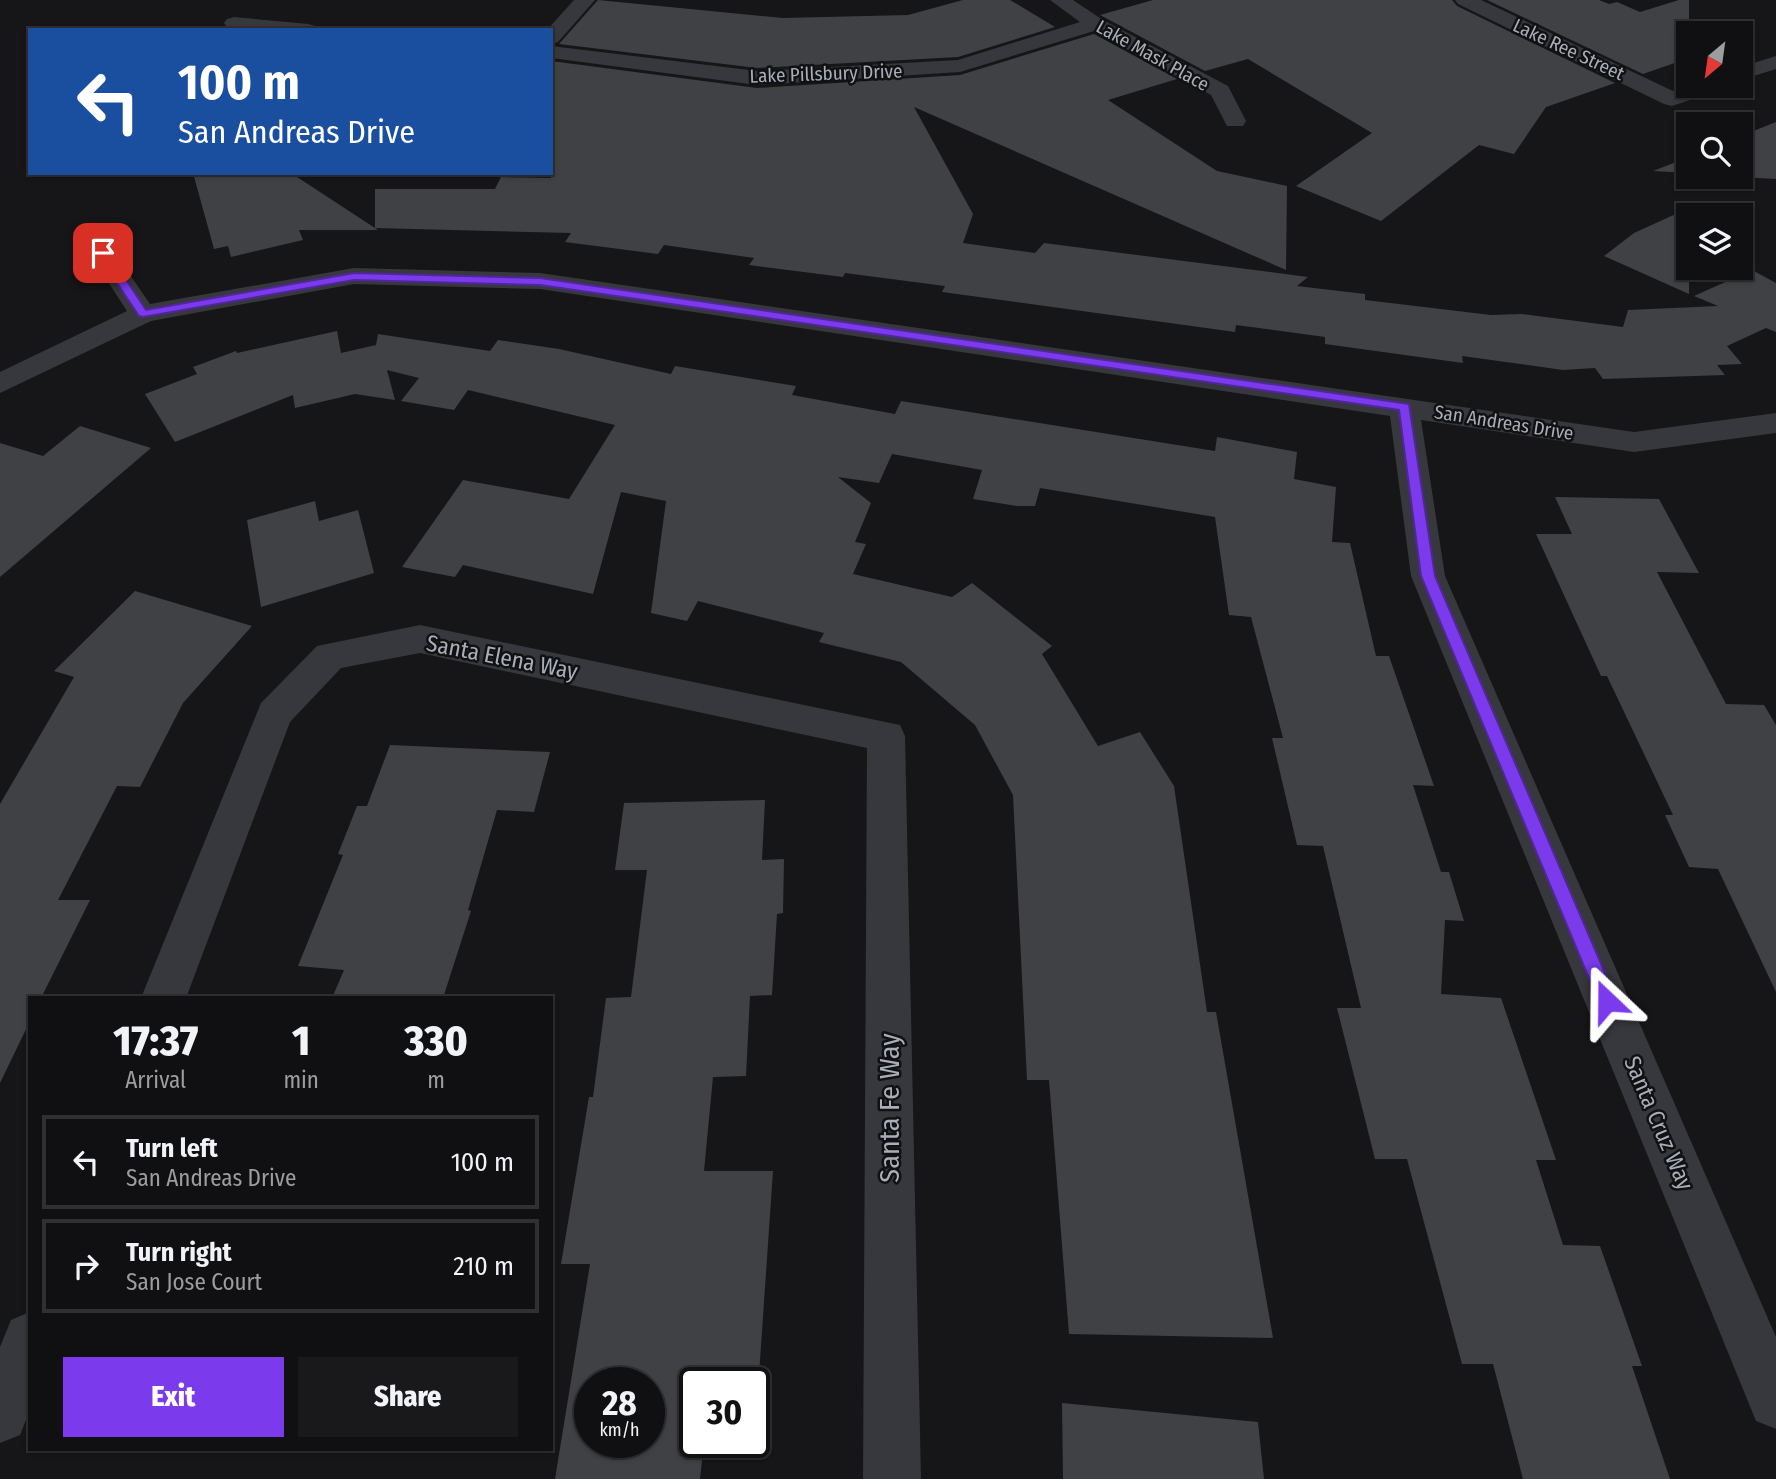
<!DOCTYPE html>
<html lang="en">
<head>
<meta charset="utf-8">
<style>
	:root { --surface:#101012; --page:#19191b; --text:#f1f3f6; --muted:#9c9d9f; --line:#303032; --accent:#7c3aed }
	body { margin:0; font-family:"Fira Sans Condensed",sans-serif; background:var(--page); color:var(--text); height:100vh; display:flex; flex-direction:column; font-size:26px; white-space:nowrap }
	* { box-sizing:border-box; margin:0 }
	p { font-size:23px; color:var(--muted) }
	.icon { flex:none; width:38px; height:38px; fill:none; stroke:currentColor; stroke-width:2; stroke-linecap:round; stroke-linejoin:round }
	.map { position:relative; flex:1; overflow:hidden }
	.drawer { position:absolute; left:28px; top:996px; width:525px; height:455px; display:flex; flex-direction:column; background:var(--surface); border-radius:0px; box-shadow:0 2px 5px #0004,0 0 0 2px var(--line) }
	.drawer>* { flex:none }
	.hud { position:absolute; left:28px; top:28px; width:525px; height:147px; border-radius:0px; box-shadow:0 2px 5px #0004,0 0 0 2px var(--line); background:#1a4fa0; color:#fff; overflow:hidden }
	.needle { width:46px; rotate:209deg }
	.buttons { position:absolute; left:1676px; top:21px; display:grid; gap:14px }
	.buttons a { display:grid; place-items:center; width:77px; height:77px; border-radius:0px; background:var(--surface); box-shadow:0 2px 5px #0004,0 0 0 2px var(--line); font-size:35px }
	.speed { position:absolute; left:574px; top:1367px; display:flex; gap:14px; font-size:35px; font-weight:700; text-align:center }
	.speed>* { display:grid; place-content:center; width:91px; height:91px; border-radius:50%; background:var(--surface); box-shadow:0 2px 5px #0004,0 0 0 2px var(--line); line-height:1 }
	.speed small { font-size:18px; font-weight:400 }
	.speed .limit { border:4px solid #111; border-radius:10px; background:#fff; color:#111 }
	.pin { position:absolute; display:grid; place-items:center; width:60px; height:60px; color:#fff; margin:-30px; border-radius:14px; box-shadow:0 4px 10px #0006 }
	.me { position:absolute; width:77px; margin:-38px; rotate:337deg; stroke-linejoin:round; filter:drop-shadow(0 0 5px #0008) }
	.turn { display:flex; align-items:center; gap:24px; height:147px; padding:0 35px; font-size:32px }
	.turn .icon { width:91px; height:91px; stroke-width:2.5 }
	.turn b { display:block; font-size:49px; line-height:60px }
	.eta { display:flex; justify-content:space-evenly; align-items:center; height:119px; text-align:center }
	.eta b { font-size:42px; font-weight:800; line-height:49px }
	.button { display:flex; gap:14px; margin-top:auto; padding:14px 35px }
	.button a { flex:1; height:80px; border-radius:0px; background:var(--accent); color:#fff; font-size:28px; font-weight:800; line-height:80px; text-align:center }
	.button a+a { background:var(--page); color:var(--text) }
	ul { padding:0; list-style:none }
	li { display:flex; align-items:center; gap:21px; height:94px; margin:0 14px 10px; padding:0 21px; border:4px solid var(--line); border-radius:0px }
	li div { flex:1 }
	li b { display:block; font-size:26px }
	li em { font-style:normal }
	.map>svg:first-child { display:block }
	.building { fill:#404145; fill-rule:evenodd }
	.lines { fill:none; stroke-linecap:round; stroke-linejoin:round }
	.minor { fill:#37383d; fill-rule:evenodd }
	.route { fill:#7c3aed; stroke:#51269a; stroke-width:2 }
	.labels { text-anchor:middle; stroke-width:5; stroke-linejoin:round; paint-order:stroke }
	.far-street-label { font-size:19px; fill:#a8adb8; stroke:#111113 }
	.street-label { font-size:23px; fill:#a8adb8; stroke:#111113 }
	.near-street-label { font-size:28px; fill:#a8adb8; stroke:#111113 }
</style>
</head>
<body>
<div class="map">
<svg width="1776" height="1479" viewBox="0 0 1776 1479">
	<rect width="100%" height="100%" fill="#161618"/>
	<path class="building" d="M 598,0 L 783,18 L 908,15 L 963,0 L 1010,0 L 1055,27 L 958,57 L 757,68 L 559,44 Z
		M 1153,0 L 1452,0 L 1457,6 L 1615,83 L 1546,107 L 1514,154 L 1479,145 L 1381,221 L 1296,186 L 1372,133 L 1248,59 L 1205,71 L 1100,15 Z
		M 1487,0 L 1599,0 L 1609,4 L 1617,2 L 1640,12 L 1679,0 L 1689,0 L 1689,58 L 1643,74 Z
		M 1094,34 L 1177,79 L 1108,100 L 1217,171 L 1287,186 L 1286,270 L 914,107 L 973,214 L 963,243 L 1035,253 L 1044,243 L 1308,277 L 1297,286 L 1365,294 L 1365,300 L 1491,315 L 1522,314 L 1623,327 L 1628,310 L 1718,306 L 1694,296 L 1752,270 L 1776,283 L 1776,332 L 1766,328 L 1727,346 L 1742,364 L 1717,365 L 1725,375 L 1603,379 L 1595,368 L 1563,370 L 1462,356 L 1463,363 L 1325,344 L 1325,337 L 1236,325 L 1235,332 L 1199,327 L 942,292 L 945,286 L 845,273 L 843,277 L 749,265 L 754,258 L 664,245 L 658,254 L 565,242 L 571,233 L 375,228 L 375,189 L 495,189 L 501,177 L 551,178 L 551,61 L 757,88 L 960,75 Z
		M 1776,122 L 1776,179 L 1739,177 L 1741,136 Z
		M 1689,157 L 1689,173 L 1653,171 Z
		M 193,173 L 291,173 L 378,230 L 299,230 L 303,240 L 231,257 L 228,246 L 214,249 Z
		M 1689,208 L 1689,294 L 1604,256 L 1634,233 Z
		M 337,331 L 341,353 L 376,345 L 378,334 L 490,351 L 498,340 L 559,349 L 671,374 L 675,366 L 796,386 L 792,395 L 895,414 L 901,401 L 1215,451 L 1217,437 L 1297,452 L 1294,479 L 1336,487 L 1332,542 L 1350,543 L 1376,656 L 1389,656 L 1434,786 L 1413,785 L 1441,872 L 1449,872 L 1464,921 L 1445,920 L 1441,994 L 1501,998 L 1556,1160 L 1536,1160 L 1563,1245 L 1600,1246 L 1642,1366 L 1632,1366 L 1670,1479 L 1523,1479 L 1493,1364 L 1462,1364 L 1407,1159 L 1375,1159 L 1337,1008 L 1361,1008 L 1323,846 L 1297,845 L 1272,738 L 1283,738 L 1251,617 L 1229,615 L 1215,517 L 1040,488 L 1035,506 L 1017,506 L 973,499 L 982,470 L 892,454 L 879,483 L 838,477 L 871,503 L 855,542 L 866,544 L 853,574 L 952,597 L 972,583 L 1052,646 L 1042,654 L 1098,746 L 1140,732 L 1174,786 L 1207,1012 L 1216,1012 L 1273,1338 L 1069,1334 L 1049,1080 L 1027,1080 L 1013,795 L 975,725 L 901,662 L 819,642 L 824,633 L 698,601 L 687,621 L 651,613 L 666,501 L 621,492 L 593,594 L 463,565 L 455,577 L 402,567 L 463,480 L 569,499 L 615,425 L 468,390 L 454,410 L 401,401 L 419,378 L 387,370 L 395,400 L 355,394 L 295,408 L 293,395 L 175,442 L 145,394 L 197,374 L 193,367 L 236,351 L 237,353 Z
		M 80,426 L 151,448 L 0,577 L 0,443 L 43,456 Z
		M 1555,497 L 1659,499 L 1699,573 L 1657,572 L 1726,704 L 1764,705 L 1776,725 L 1776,992 L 1718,869 L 1689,867 L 1665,815 L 1673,815 L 1607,676 L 1601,676 L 1536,534 L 1572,534 Z
		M 315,501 L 319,521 L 358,510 L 374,573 L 261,607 L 247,520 Z
		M 135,591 L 252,626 L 183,703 L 140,787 L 117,786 L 58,900 L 90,900 L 41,998 L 30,998 L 30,1021 L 0,1083 L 0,804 L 74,677 L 54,671 Z
		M 390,745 L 550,752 L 534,812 L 497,810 L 468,910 L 471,911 L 443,998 L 332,998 L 344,970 L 298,966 L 343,855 L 338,854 L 357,806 L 367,806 Z
		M 765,800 L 762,860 L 784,859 L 783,913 L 777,914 L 772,995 L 750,996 L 746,1076 L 713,1077 L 704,1171 L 773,1171 L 755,1433 L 754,1382 L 695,1382 L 695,1442 L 704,1442 L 700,1479 L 555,1479 L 590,1264 L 561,1264 L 589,1097 L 593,1097 L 606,998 L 631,997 L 647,870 L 615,870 L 624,803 ZM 590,1382 L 649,1382 L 649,1442 L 590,1442 Z
		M 1062,1403 L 1258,1422 L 1264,1479 L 1063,1479 Z"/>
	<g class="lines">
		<path class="minor" d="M 574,0 L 595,0 L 558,42 L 551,44 L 551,30 L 547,30 Z
			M 1050,0 L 1073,0 L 1103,20 L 1228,86 L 1246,121 L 1243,126 L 1227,126 L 1211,95 L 1094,31 L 960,72 L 757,85 L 551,58 L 551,46 L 757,71 L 958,60 L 1080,22 Z
			M 1455,0 L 1481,0 L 1673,91 L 1689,86 L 1720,86 L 1717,91 L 1672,106 L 1664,104 L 1458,4 Z
			M 234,17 L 308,24 L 315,26 L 318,30 L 227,27 L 224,23 L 227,19 Z
			M 1776,56 L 1776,69 L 1741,80 L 1741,67 Z
			M 89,225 L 98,228 L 150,304 L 354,268 L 540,273 L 1634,432 L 1776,413 L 1776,433 L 1634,452 L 1421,420 L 1445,576 L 1776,1337 L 1776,1429 L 1756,1421 L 1411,576 L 1390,416 L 540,289 L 354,284 L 151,321 L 0,393 L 0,372 L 127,311 L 76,233 L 80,228 Z
			M 420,625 L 900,725 L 905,736 L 921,1479 L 863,1479 L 867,748 L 420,653 L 341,668 L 290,722 L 186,998 L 141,998 L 261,703 L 317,646 Z
			M 30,1312 L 30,1410 L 20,1435 L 0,1443 L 0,1347 L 11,1320 Z"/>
	</g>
	<path class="route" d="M 103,250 L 107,251 L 146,310 L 354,273 L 540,278 L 1409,404 L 1435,576 L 1617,1001 L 1614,1007 L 1607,1010 L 1601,1007 L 1421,576 L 1399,410 L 540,285 L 354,280 L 143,317 L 139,316 L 97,253 Z"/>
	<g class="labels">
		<g class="far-street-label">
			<text transform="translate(1569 49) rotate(25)" y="7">Lake Ree Street</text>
			<text transform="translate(1153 55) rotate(29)" y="7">Lake Mask Place</text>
			<text transform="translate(826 73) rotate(-2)" y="7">Lake Pillsbury Drive</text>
			<text transform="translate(1504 422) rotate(9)" y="7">San Andreas Drive</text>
		</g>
		<g class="street-label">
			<text transform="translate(502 657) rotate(11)" y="8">Santa Elena Way</text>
			<text transform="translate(1659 1123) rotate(67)" y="8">Santa Cruz Way</text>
		</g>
		<g class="near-street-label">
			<text transform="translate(889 1108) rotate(-90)" y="10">Santa Fe Way</text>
		</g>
	</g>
</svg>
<div class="buttons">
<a><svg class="needle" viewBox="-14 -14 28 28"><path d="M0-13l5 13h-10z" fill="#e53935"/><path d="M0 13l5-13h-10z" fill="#9c9d9f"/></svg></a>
<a><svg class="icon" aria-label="search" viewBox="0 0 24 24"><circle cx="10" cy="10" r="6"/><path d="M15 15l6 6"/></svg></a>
<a><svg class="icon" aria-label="layers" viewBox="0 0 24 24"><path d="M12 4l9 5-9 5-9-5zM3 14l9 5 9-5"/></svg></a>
</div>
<div class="speed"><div>28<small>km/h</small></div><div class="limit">30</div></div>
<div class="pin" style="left:103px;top:253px;background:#d93025"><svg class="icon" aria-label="arrive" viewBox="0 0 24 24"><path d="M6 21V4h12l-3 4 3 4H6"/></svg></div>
<svg class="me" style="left:1607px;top:1001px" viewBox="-20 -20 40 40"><path d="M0-17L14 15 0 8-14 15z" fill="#7c3aed" stroke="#fff" stroke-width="4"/></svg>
<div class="hud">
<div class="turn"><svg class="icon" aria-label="left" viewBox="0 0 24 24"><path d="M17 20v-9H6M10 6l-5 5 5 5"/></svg><div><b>100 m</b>San Andreas Drive</div></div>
</div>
<section class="drawer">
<div class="eta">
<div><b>17:37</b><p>Arrival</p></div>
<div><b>1</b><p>min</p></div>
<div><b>330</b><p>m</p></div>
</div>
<ul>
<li><svg class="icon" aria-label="left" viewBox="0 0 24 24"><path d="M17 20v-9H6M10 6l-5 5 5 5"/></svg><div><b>Turn left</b><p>San Andreas Drive</p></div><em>100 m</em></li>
<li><svg class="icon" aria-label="right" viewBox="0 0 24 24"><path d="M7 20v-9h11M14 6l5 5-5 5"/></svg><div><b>Turn right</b><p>San Jose Court</p></div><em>210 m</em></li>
</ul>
<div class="button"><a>Exit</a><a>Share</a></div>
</section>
</div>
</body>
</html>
